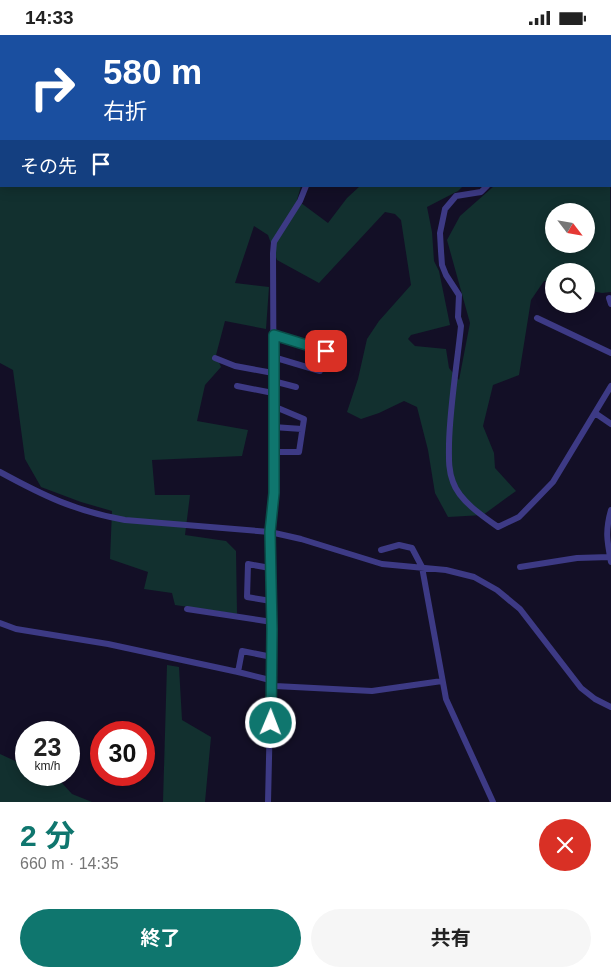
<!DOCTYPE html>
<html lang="ja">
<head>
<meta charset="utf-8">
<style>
	:root { --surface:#fff; --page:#f6f6f6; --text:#222; --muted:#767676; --accent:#0f766e }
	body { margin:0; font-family:Arial,"Noto Sans JP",sans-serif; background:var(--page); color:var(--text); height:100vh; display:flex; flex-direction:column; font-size:19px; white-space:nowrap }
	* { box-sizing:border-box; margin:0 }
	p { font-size:16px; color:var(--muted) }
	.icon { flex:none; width:28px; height:28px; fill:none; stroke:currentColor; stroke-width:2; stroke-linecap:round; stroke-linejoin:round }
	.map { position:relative; height:767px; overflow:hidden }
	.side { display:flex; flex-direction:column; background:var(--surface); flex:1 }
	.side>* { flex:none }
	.guide { position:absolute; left:0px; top:0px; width:611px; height:152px; box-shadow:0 2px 12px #0003; background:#1a4fa0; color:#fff; overflow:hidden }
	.needle { width:32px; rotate:121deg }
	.fabs { position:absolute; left:545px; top:168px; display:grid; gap:10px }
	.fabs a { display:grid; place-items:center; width:50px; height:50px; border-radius:50%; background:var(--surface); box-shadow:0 2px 12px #0003; font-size:25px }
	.speed { position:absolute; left:15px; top:686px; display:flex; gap:10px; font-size:25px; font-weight:700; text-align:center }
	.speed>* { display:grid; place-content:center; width:65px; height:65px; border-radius:50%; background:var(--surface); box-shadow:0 2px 12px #0003; line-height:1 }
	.speed small { font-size:12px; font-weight:400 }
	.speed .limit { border:8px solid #d22; background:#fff; color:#111 }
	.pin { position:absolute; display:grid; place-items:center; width:42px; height:42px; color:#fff; margin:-21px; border-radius:10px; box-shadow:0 2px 8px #0006 }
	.me { position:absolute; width:55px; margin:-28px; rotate:1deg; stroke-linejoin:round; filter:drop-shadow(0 0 4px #0008) }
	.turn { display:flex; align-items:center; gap:18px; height:105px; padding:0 20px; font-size:22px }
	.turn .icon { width:65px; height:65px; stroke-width:2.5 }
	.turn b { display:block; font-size:35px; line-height:42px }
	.then { display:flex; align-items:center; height:48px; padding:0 20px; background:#0003; gap:10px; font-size:19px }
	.round { display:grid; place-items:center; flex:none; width:52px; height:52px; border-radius:26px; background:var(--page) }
	.summary { display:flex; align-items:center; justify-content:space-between; height:85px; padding:0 20px }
	h1 { font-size:30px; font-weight:700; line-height:38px; color:var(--accent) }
	.primary-button { display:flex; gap:10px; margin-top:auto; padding:10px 20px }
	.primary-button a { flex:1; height:58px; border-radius:30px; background:var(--accent); color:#fff; font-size:20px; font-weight:700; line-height:58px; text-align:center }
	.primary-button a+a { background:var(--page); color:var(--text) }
	.status { display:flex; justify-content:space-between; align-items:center; height:35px; padding:0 25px; background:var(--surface); direction:ltr }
	.status svg { height:14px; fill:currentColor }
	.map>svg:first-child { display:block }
	.green { fill:#12302f; fill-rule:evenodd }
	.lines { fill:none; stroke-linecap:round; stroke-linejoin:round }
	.minor { stroke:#3d3a85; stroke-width:6 }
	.route-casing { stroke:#0a4d48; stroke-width:12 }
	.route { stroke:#0f766e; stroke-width:9 }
</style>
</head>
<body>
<div class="status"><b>14:33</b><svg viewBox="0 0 49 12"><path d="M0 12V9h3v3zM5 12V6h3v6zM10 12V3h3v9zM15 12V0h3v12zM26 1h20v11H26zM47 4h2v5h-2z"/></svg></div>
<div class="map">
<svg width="611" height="767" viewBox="0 0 611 767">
	<rect width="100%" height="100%" fill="#130f26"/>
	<path class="green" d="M 0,0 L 118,0 L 1,1 L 0,53 Z
		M 137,0 L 400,0 L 136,1 Z
		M 610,136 L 611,257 L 602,258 L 586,255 L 586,236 L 554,236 L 554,248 L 544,246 L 531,265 L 519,340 L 493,350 L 483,391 L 494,418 L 495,433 L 516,456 L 483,480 L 448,482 L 435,458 L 428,415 L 417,372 L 404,366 L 379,378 L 361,384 L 347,377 L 358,344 L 367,304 L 379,286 L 411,250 L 401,185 L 395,179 L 385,177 L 319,248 L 277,225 L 268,200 L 254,191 L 235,248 L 269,252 L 266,294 L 225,286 L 216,320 L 221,332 L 205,350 L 197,386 L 248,395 L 242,421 L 152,425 L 155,460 L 190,460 L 185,500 L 226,506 L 236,516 L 237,579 L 175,570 L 172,558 L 144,554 L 148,537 L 110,524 L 112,476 L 81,467 L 41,452 L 25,424 L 13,335 L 0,328 L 0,150 L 1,151 L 301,151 L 297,165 L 328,188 L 347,163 L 360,151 L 463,151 L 458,156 L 427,172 L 432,197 L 434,226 L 439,236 L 450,290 L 411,300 L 408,304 L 415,311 L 446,314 L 449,333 L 459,345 L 470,288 L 447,205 L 460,181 L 494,151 L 610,151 ZM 554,176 L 586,176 L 586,209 L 554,209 Z
		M 167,630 L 179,632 L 182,685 L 211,702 L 205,767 L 163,767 Z
		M 0,719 L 26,731 L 26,740 L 45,740 L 62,748 L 72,759 L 92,767 L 0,767 Z"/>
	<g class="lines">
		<path class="minor" d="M 391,0 L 391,1
			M 522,1 L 522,0
			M 487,151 L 481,157 L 456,161 L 445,174 L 440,198 L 441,216 L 442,230 L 446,240 L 459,260 L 458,282 L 461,291 C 457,330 450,370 449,409 C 449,422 448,434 453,447 C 459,465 482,481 498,492 L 519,482 L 553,447 L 611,351
			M 609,263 L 611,269
			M 537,283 L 611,318
			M 274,300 L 326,316
			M 273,322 L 320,336
			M 215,323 L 235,331 L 273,338
			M 273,346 L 296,352
			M 237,351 L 273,358
			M 273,371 L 304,384 L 299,417 L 274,417
			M 595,378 L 611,389
			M 273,392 L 302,394
			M 0,437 C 44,461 75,476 125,485 L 270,497 L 301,504 L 382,529 L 446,535 L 474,542 L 497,555 L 520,574 L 581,653 L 595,664 L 611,672
			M 611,475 C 605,496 607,506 611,527
			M 381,515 L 399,510 L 412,513 L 422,532 L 446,664 L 493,767
			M 520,532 L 577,523 L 610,522
			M 270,533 L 248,529 L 247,562 L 271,566
			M 187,574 L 272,587
			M 0,588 L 16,594 L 108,609 L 238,637 L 270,645 L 275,651 L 372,656 L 442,646
			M 238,637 L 242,616 L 272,622
			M 268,767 L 272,594 L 270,497 L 274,458 L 273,218 L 274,207 L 300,166 L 306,151"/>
	</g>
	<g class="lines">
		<g class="route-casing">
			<path id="route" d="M 271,688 L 272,594 L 270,497 L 274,458 L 274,300 L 326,316"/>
		</g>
		<use href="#route" class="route"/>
	</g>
</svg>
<div class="fabs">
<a><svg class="needle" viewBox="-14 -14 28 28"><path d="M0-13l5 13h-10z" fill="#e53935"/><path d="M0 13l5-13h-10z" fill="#767676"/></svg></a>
<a><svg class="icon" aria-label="search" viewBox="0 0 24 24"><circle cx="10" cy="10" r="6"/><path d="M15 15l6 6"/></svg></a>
</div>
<div class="speed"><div>23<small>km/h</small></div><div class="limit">30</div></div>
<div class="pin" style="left:326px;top:316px;background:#d93025"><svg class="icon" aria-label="arrive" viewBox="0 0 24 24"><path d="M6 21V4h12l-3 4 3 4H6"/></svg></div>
<svg class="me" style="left:271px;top:688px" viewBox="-20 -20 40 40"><circle r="17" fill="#0f766e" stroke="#fff" stroke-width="3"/><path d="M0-11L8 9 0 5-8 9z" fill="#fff"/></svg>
<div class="guide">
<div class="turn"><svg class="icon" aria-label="right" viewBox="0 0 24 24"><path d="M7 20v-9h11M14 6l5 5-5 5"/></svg><div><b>580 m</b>右折</div></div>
<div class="then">その先<svg class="icon" aria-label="arrive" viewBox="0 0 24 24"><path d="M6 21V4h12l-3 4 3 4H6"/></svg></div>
</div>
</div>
<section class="side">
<div class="summary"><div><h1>2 分</h1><p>660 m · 14:35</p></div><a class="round" style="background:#d93025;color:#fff"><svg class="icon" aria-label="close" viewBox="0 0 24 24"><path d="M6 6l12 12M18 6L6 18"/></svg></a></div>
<div class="primary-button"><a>終了</a><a>共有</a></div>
</section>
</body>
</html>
